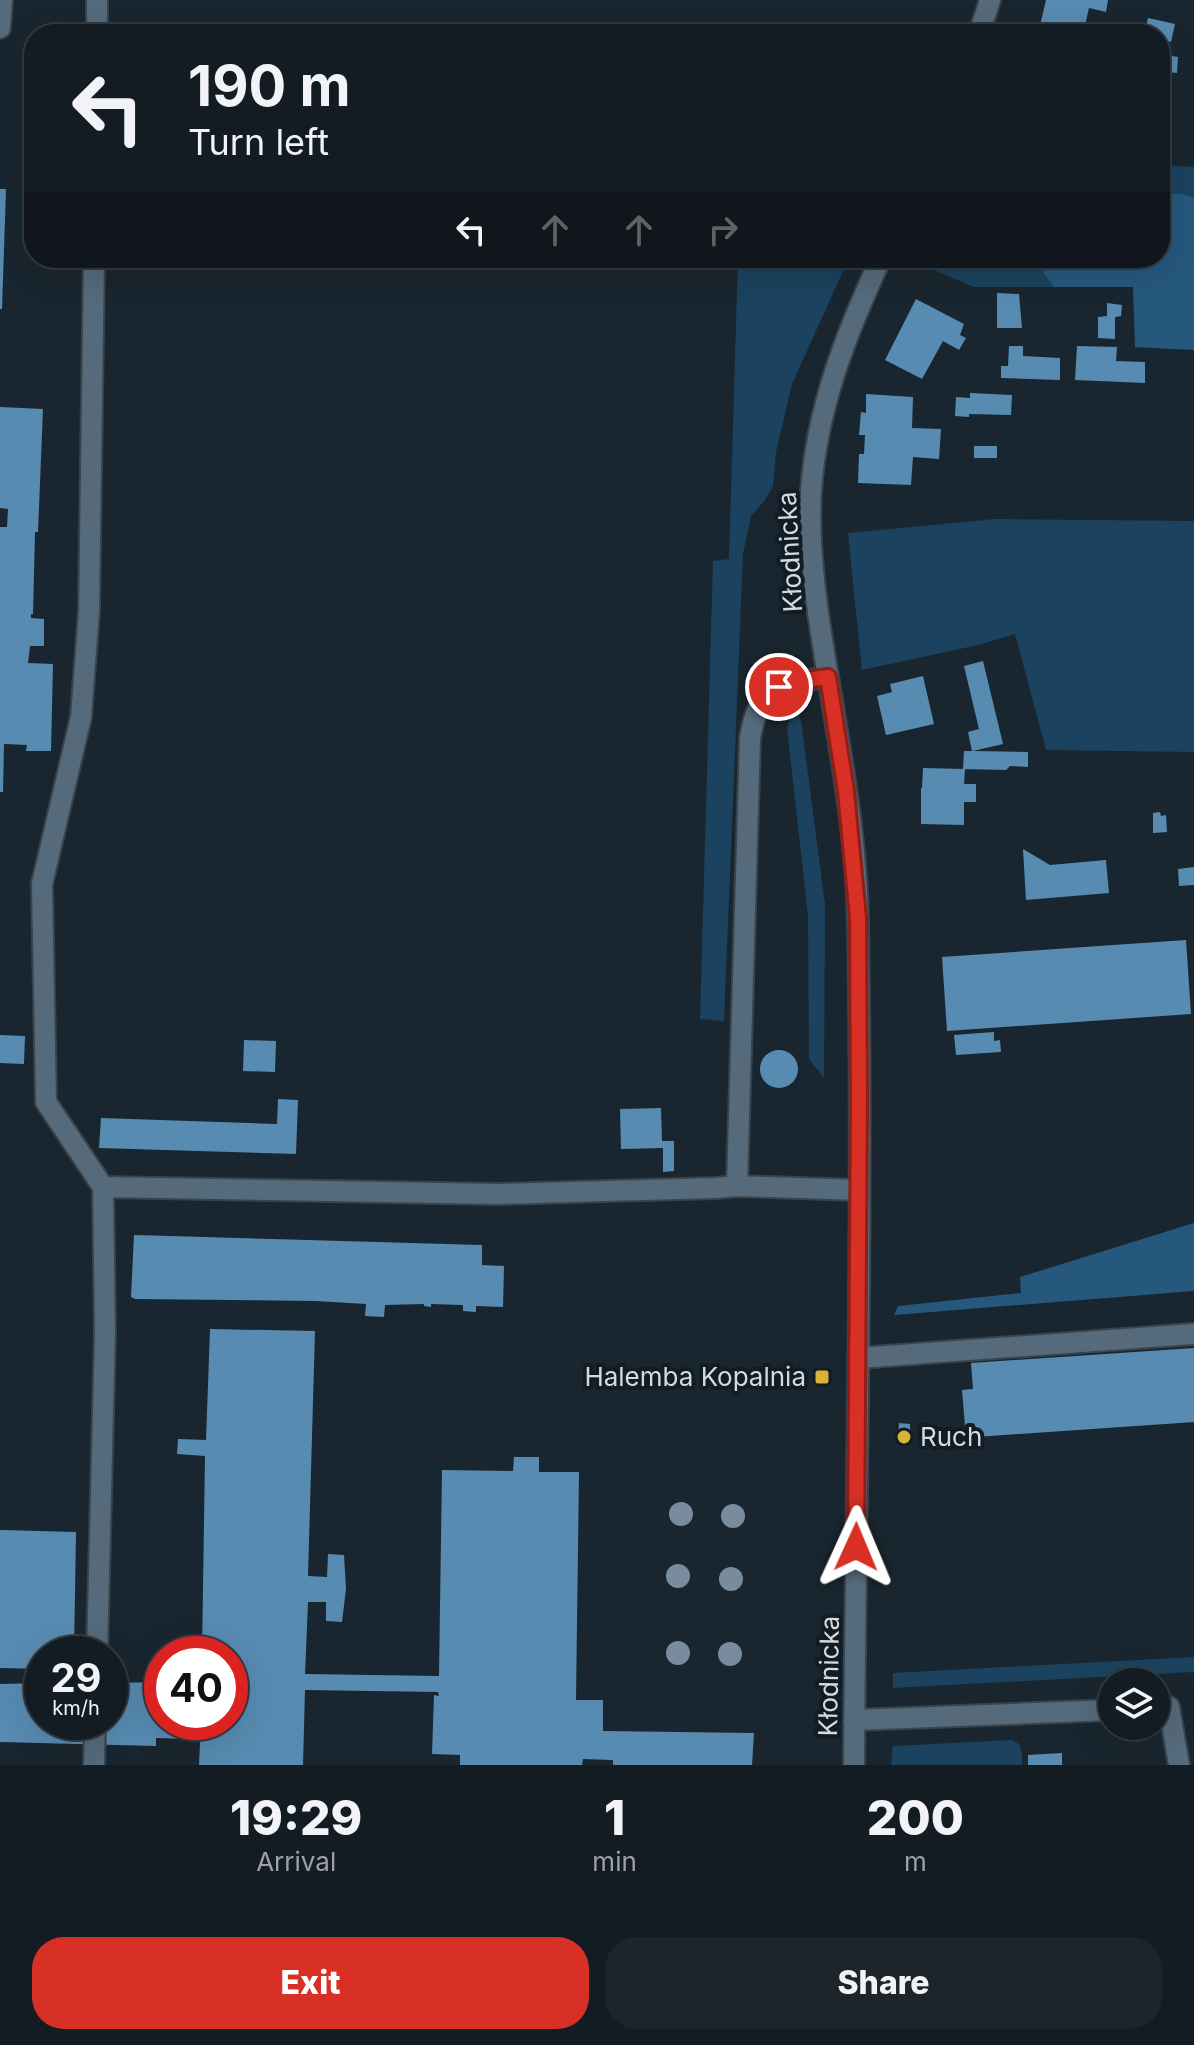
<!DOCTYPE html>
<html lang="en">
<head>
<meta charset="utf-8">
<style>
	:root { --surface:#141c23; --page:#1d252b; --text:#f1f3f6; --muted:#9da1a6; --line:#333a41; --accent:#d93025 }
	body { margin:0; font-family:Inter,sans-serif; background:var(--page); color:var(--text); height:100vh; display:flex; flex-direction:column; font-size:30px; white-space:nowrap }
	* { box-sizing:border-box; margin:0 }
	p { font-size:26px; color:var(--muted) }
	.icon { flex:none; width:44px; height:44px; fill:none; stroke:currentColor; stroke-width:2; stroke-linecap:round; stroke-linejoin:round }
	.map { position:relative; height:1765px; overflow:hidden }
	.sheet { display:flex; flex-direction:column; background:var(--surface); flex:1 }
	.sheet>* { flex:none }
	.guide { position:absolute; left:24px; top:24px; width:1146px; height:244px; border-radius:32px; box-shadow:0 8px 32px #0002,0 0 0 2px var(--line); background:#141c23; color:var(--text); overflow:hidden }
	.tools { position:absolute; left:1098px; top:1668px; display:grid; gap:16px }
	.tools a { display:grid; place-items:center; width:72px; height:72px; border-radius:50%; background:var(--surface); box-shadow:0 8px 32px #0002,0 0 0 2px var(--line); font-size:40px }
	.speed { position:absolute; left:24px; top:1636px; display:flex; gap:16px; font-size:40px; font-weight:700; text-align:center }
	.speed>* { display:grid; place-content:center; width:104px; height:104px; border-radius:50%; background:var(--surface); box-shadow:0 8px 32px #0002,0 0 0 2px var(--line); line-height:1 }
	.speed small { font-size:20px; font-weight:400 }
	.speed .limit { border:12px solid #d22; background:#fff; color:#111 }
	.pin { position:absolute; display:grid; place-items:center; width:68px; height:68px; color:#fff; margin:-34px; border:4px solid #fff; border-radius:50%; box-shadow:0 2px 8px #0007 }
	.me { position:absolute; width:88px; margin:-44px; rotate:1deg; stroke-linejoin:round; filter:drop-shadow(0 0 6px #0008) }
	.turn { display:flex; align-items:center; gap:28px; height:168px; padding:0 32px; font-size:36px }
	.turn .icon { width:104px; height:104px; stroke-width:2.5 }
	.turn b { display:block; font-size:56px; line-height:68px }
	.lanes { display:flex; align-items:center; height:76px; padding:0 32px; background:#0003; justify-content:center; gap:40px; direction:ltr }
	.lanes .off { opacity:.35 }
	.eta { display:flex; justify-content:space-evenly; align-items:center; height:136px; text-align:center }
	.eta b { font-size:48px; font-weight:800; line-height:56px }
	.button { display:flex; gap:16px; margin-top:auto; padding:16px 32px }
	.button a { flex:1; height:92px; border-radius:32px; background:var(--accent); color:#fff; font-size:32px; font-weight:800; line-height:92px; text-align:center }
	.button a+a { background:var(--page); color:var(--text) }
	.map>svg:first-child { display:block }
	.green { fill:#1b425e }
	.forest { fill:#26587d }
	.building { fill:#588bb2 }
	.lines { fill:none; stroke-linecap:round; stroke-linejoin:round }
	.minor-casing { stroke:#38434b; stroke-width:24 }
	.minor { stroke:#556a7a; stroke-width:20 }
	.tree { fill:#788c9e }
	.route-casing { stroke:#8d1f18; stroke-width:20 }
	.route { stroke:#d93025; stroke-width:14 }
	.poi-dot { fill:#d7b434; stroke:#111c25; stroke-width:3 }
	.labels { text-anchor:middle; stroke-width:8; stroke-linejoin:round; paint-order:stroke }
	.street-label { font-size:26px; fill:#d3dae0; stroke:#111c25 }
	.poi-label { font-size:26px; fill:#d3dae0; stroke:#111c25; text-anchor:end }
</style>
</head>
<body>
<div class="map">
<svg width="1194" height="1765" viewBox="0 0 1194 1765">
	<rect width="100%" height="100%" fill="#1a262f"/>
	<path class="green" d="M 1160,165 L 1194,167 L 1194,197 L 1182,194 L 1160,193 Z
		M 738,258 L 849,258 L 792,384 L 776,452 L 773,486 L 765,500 L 751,516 L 743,554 L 724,1021 L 700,1019 L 713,561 L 729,559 Z
		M 923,258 L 1043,258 L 1044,274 L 1054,287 L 974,287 L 920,264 Z
		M 995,519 L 1194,521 L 1194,752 L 1046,750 L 1015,634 L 978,645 L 862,670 L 848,533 Z
		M 797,713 L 801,721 L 825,904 L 824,1078 L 809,1059 L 808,915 L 787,729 L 789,718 Z
		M 1194,1657 L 1194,1672 L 893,1688 L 893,1673 Z
		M 1012,1740 L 1019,1744 L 1022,1752 L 1022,1765 L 891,1765 L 893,1746 Z"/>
	<path class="forest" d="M 1160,193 L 1182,194 L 1194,197 L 1194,350 L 1135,347 L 1133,287 L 1054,287 L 1044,274 L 1043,258 L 1160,258 Z
		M 1194,1223 L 1194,1291 L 894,1315 L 898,1306 L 1021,1293 L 1020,1277 Z"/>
	<path class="building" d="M 1046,0 L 1108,0 L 1106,12 L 1089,8 L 1083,34 L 1038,34 Z
		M 1148,18 L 1175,24 L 1171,42 L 1160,39 L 1160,34 L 1144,34 Z
		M 1160,54 L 1178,57 L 1177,73 L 1160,71 Z
		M 0,189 L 6,189 L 2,309 L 0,309 Z
		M 997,293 L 1019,294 L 1022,328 L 997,328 Z
		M 916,299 L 964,324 L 960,335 L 966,338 L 959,350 L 943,341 L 922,379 L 885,360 Z
		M 1107,303 L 1122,305 L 1121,316 L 1115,317 L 1115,339 L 1098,338 L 1098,317 L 1107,316 Z
		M 1009,346 L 1023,346 L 1023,356 L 1060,358 L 1060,380 L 1001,378 L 1001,366 L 1008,366 Z
		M 1077,346 L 1117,347 L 1116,361 L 1145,362 L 1145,383 L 1075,380 Z
		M 970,393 L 1012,395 L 1011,415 L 969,414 L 969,417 L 955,416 L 956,397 L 970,398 Z
		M 866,394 L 913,397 L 912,428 L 941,429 L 939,459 L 913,457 L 911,485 L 858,483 L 859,454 L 864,454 L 865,435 L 859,435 L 861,412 L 866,413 Z
		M 0,407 L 43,409 L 38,532 L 35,532 L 33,614 L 31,614 L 31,618 L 44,619 L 44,646 L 30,646 L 28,663 L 53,664 L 51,751 L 26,751 L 27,745 L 4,744 L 3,792 L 0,792 L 0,527 L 7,527 L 8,509 L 0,508 Z
		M 974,446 L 997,446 L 997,458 L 974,458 Z
		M 983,661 L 1003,744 L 973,751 L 1028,752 L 1028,767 L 1010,766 L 1006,770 L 963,769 L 964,751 L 972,751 L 968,732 L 979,729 L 964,666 Z
		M 923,676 L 934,724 L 886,735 L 877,696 L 892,692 L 890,684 Z
		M 923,768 L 965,769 L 964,784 L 976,784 L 976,802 L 964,802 L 964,825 L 921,824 L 921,788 L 922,788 Z
		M 1160,812 L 1161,816 L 1166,815 L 1167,832 L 1153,833 L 1153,813 Z
		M 1023,849 L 1050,865 L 1106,860 L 1109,893 L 1026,900 Z
		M 1194,867 L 1194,885 L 1179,886 L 1178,869 Z
		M 1186,940 L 1191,1014 L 947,1031 L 942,957 Z
		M 994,1032 L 994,1041 L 1000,1040 L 1001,1052 L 956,1055 L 954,1035 Z
		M 0,1035 L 25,1036 L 24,1064 L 0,1063 Z
		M 244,1040 L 276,1041 L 275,1072 L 243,1071 Z
		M760 1069a19 19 0 1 1 38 0a19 19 0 1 1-38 0Z
		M 278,1099 L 298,1100 L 296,1154 L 99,1148 L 101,1118 L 277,1124 Z
		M 661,1108 L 662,1141 L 674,1141 L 674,1171 L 663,1172 L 663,1148 L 621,1149 L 620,1109 Z
		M 134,1235 L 482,1245 L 482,1265 L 504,1266 L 503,1307 L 476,1306 L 476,1312 L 463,1311 L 463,1305 L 431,1304 L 431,1307 L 424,1306 L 424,1304 L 385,1305 L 384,1317 L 365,1316 L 366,1304 L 316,1301 L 135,1299 L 131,1297 Z
		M 210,1329 L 315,1331 L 308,1576 L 327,1577 L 328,1554 L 344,1555 L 346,1589 L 342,1622 L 326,1621 L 326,1602 L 308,1602 L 305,1674 L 439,1676 L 442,1470 L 513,1471 L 514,1457 L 539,1457 L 539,1472 L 579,1472 L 576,1700 L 603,1700 L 603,1731 L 754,1733 L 752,1765 L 613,1765 L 613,1760 L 583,1759 L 582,1765 L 460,1765 L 460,1755 L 432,1754 L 434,1695 L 439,1696 L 438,1692 L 305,1690 L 303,1765 L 199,1765 L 201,1722 L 230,1722 L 230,1654 L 202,1654 L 205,1456 L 177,1454 L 178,1439 L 206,1440 Z
		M 1194,1348 L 1194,1422 L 976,1437 L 975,1425 L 965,1426 L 962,1390 L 973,1389 L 971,1363 Z
		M 899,1423 L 910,1424 L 910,1441 L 898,1441 Z
		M 0,1530 L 76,1532 L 74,1654 L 42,1654 L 42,1669 L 0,1668 Z
		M 162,1682 L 162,1722 L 189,1722 L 188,1739 L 156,1738 L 156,1746 L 0,1742 L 0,1684 L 42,1683 L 42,1722 L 110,1722 L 110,1683 Z
		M 1062,1753 L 1062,1765 L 1028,1765 L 1028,1755 Z"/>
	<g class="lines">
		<g class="minor-casing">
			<path id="minor" d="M 0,28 L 2,0
				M 97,34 L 97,0
				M 979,34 L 990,0
				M 94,258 L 89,611 L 81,717 L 42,884 L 46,1102 L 103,1187
				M 828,677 C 780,684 759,684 750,738 L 737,1186 L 858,1190
				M 858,1358 L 1194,1334
				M 97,1654 L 105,1332 L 103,1187 L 499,1194 L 716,1188 L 737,1186
				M 1156,1708 L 1169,1707 L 1179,1765
				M 854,1720 L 1112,1710
				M 94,1765 L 95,1722
				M 854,1765 C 856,1485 863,1204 858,924 C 857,835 839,746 825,658 C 816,603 808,547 811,491 C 817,407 846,334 881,258"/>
		</g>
		<use href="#minor" class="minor"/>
	</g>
	<g class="tree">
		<circle cx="681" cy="1514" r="12"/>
		<circle cx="733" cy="1516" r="12"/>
		<circle cx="678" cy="1576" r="12"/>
		<circle cx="731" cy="1579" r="12"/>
		<circle cx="678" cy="1653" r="12"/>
		<circle cx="730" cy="1654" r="12"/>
	</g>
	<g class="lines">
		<g class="route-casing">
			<path id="route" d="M 779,687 L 787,683 L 828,677 L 846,791 L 858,918 L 859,1104 L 856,1547"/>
		</g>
		<use href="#route" class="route"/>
	</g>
	<g class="poi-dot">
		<rect x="814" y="1369" width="16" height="16" rx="4"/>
		<circle cx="904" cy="1437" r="8"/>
	</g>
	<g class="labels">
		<g class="street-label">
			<text transform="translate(790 552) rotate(-93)" y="9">Kłodnicka</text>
			<text transform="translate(829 1676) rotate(-89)" y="9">Kłodnicka</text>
		</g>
		<g class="poi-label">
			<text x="806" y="1386">Halemba Kopalnia</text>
			<text x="920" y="1446" text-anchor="start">Ruch</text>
		</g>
	</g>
</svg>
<div class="tools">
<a><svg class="icon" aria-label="layers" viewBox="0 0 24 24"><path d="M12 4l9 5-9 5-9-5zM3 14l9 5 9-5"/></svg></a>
</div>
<div class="speed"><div>29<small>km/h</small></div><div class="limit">40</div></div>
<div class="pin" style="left:779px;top:687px;background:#d93025"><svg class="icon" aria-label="arrive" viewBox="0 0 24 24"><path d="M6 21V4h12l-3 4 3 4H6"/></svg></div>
<svg class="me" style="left:856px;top:1547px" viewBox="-20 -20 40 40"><path d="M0-17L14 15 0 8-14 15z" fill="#d93025" stroke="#fff" stroke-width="4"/></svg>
<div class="guide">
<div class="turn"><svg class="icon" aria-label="left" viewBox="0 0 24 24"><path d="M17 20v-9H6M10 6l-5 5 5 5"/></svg><div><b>190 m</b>Turn left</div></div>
<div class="lanes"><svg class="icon" aria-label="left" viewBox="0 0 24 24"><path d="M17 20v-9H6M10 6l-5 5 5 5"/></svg><svg class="icon off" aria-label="ahead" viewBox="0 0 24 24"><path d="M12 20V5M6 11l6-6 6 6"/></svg><svg class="icon off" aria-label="ahead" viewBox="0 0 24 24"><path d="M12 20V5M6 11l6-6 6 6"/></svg><svg class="icon off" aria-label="right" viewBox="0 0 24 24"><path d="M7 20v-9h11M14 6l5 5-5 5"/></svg></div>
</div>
</div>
<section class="sheet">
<div class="eta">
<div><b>19:29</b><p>Arrival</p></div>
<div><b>1</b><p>min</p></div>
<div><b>200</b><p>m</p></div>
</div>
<div class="button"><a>Exit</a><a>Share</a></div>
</section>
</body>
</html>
